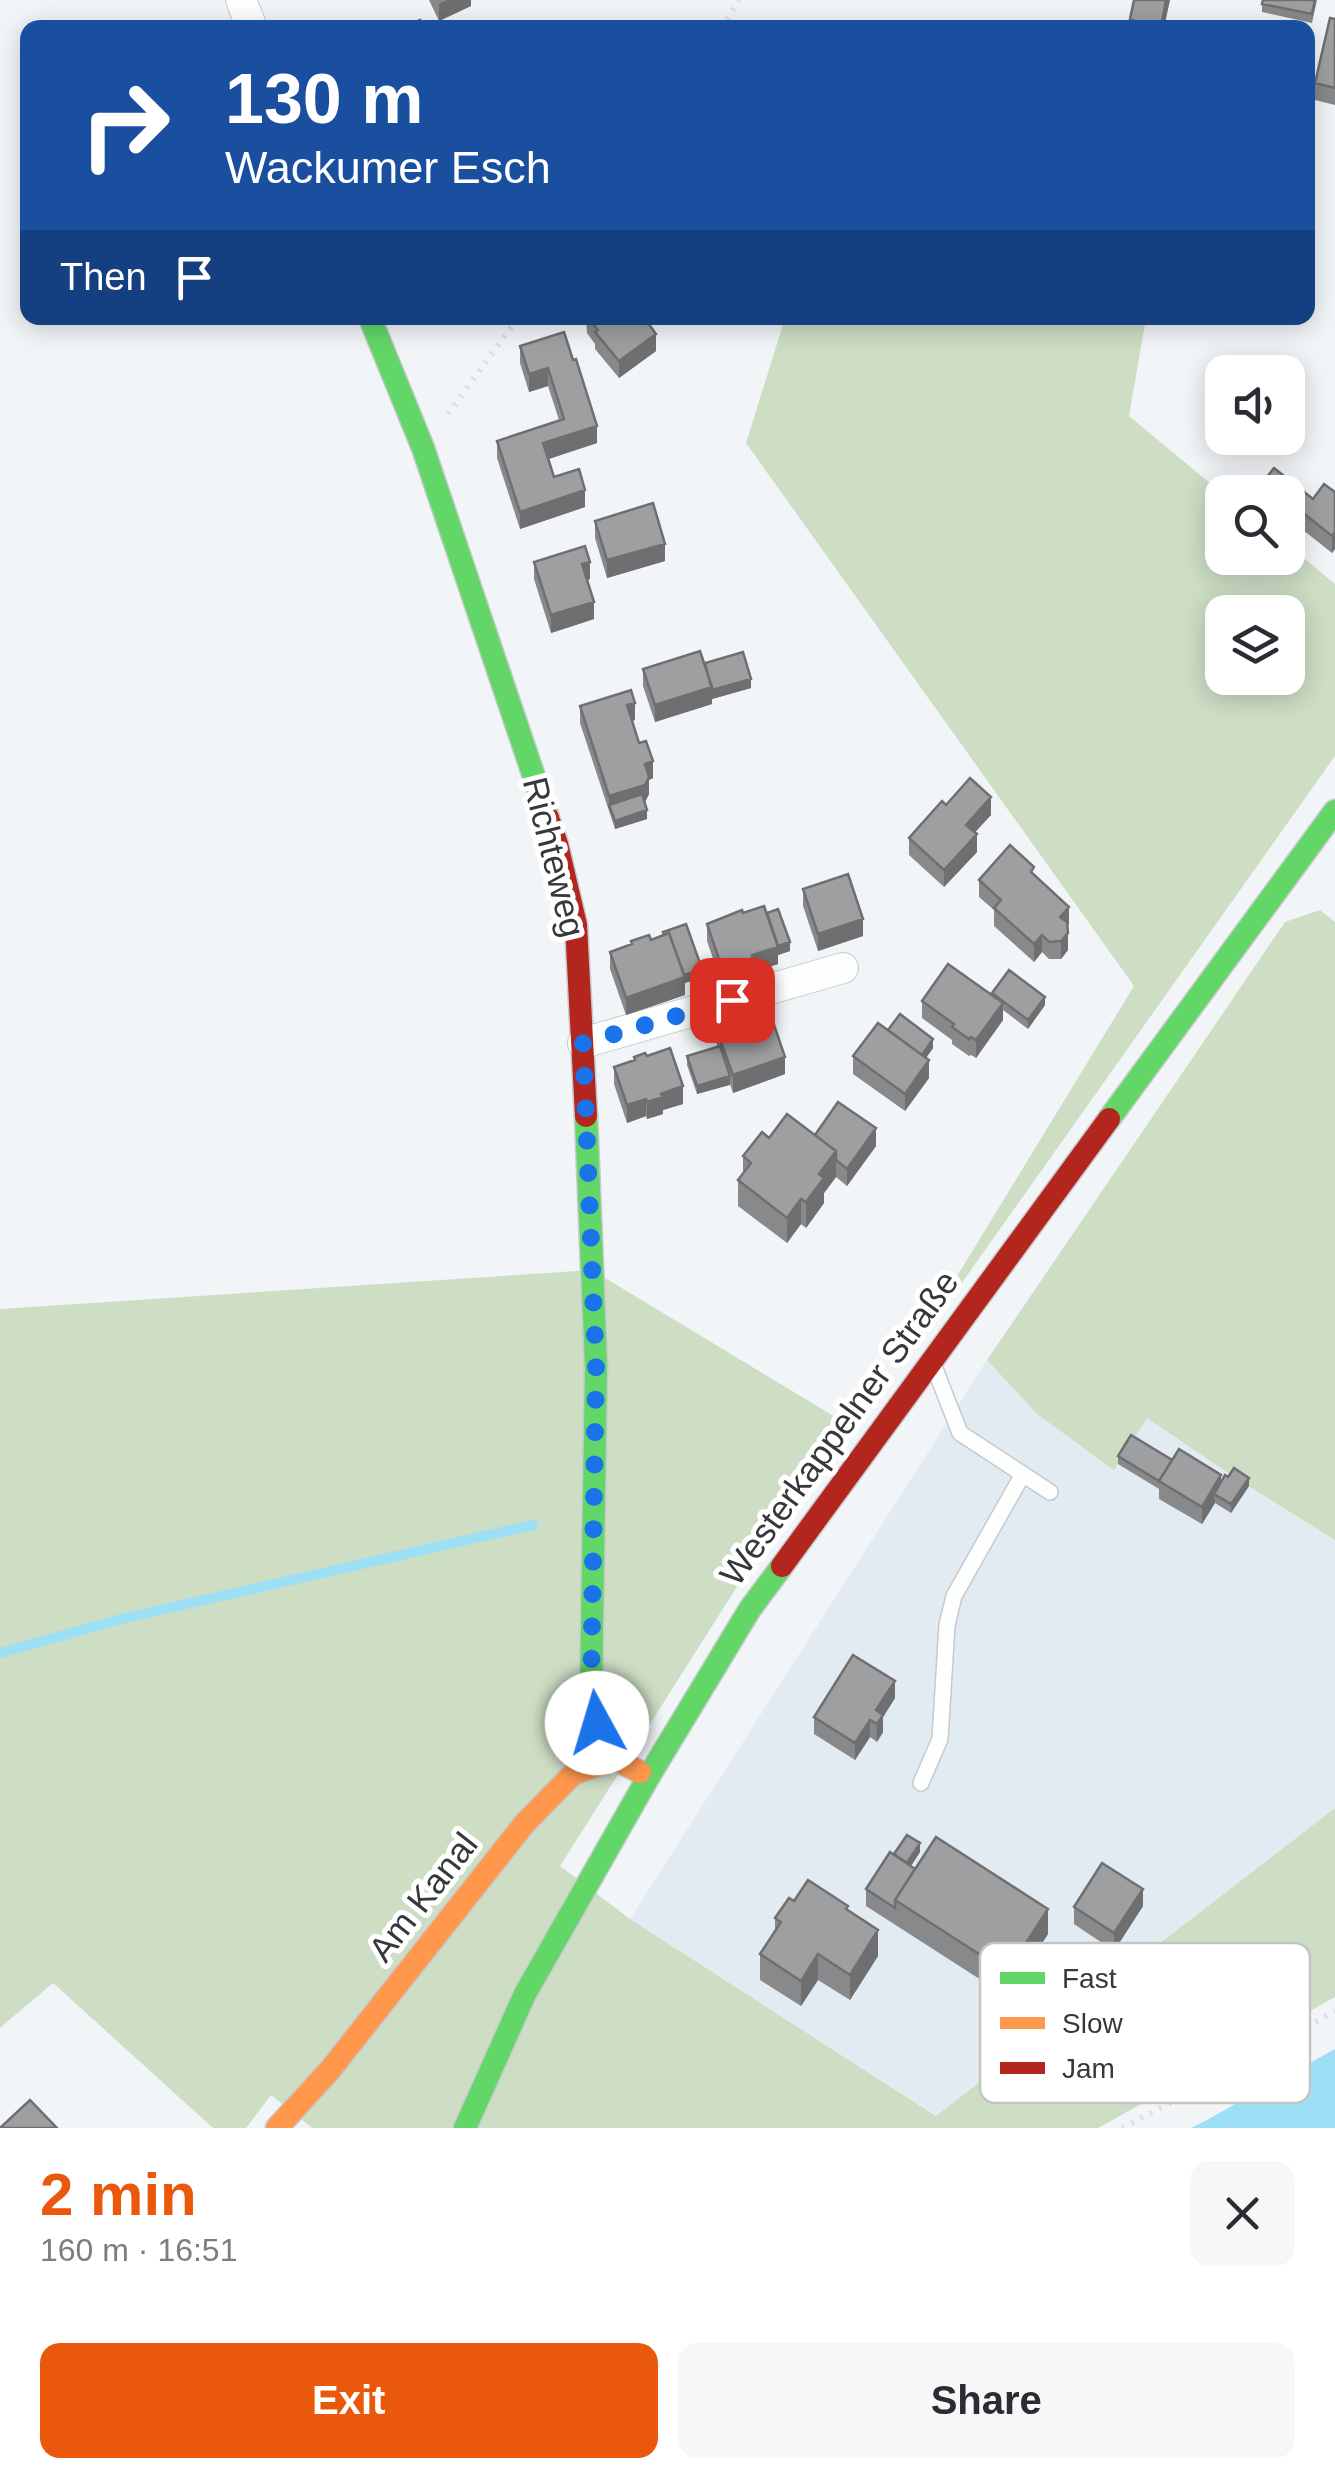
<!DOCTYPE html>
<html lang="en">
<head>
<meta charset="utf-8">
<style>
	:root { --surface:#fff; --page:#f7f7f7; --text:#2b2b33; --muted:#7c7c81; --accent:#ea580c }
	body { margin:0; font-family:Helvetica,sans-serif; background:var(--page); color:var(--text); height:100vh; display:flex; flex-direction:column; font-size:38px; white-space:nowrap }
	* { box-sizing:border-box; margin:0 }
	p { font-size:32px; color:var(--muted) }
	.icon { flex:none; width:55px; height:55px; fill:none; stroke:currentColor; stroke-width:2; stroke-linecap:round; stroke-linejoin:round }
	.map { position:relative; height:2128px; overflow:hidden }
	.details { display:flex; flex-direction:column; background:var(--surface); flex:1 }
	.details>* { flex:none }
	.top-card { position:absolute; left:20px; top:20px; width:1295px; height:305px; border-radius:20px; box-shadow:0 5px 25px #0003; background:#1a4fa0; color:#fff; overflow:hidden }
	.fabs { position:absolute; left:1205px; top:355px; display:grid; gap:20px }
	.fabs a { display:grid; place-items:center; width:100px; height:100px; border-radius:20px; background:var(--surface); box-shadow:0 5px 25px #0003; font-size:50px }
	.pin { position:absolute; display:grid; place-items:center; width:85px; height:85px; color:#fff; margin:-42px; border-radius:20px; box-shadow:0 5px 15px #0006 }
	.me { position:absolute; width:110px; margin:-55px; rotate:354deg; stroke-linejoin:round; filter:drop-shadow(0 0 8px #0008) }
	.turn { display:flex; align-items:center; gap:35px; height:210px; padding:0 40px; font-size:45px }
	.turn .icon { width:130px; height:130px; stroke-width:2.5 }
	.turn b { display:block; font-size:70px; line-height:85px }
	.then { display:flex; align-items:center; height:95px; padding:0 40px; background:#0003; gap:20px; font-size:38px }
	.round { display:grid; place-items:center; flex:none; width:105px; height:105px; border-radius:20px; background:var(--page) }
	.headline { display:flex; align-items:center; justify-content:space-between; height:170px; padding:0 40px }
	h1 { font-size:60px; font-weight:700; line-height:75px; color:var(--accent) }
	.action { display:flex; gap:20px; margin-top:auto; padding:20px 40px }
	.action a { flex:1; height:115px; border-radius:20px; background:var(--accent); color:#fff; font-size:40px; font-weight:700; line-height:115px; text-align:center }
	.action a+a { background:var(--page); color:var(--text) }
	.map>svg:first-child { display:block }
	.built { fill:#e2eaf2 }
	.green { fill:#cddec5; fill-rule:evenodd }
	.water { fill:#9ddff5 }
	.lines { fill:none; stroke-linecap:round; stroke-linejoin:round }
	.stream { stroke:#9ddff5; stroke-width:10 }
	.lane-casing { stroke:#c7c9cc; stroke-width:18 }
	.street-casing { stroke:#c7c9cc; stroke-width:32 }
	.fast-casing { stroke:#c7c9cc; stroke-width:25 }
	.slow-casing { stroke:#c7c9cc; stroke-width:25 }
	.jam-casing { stroke:#c7c9cc; stroke-width:25 }
	.path { stroke:#dedfe0; stroke-width:6; stroke-dasharray:2.5 8; stroke-linecap:butt }
	.lane { stroke:#fdfefe; stroke-width:15 }
	.street { stroke:#fdfefe; stroke-width:30 }
	.fast { stroke:#63d668; stroke-width:22 }
	.slow { stroke:#ff974d; stroke-width:22 }
	.jam { stroke:#b3261e; stroke-width:22 }
	.wall { fill:#88898a }
	.shaded-wall { fill:#6f6f71 }
	.building { fill:#9e9fa1; stroke:#6f6f71; stroke-width:2.5 }
	.route { stroke:#1a73e8; stroke-width:18; stroke-dasharray:0 32.4 }
	.labels { text-anchor:middle; stroke-width:10; stroke-linejoin:round; paint-order:stroke }
	.street-label { font-size:35px; fill:#36393b; stroke:#fff }
	.key { fill:#fff; stroke:#c3c4c4; stroke-width:2.5 }
	.key-label { font-size:28px; fill:#36393b }
</style>
</head>
<body>
<div class="map">
<svg width="1335" height="2128" viewBox="0 0 1335 2128">
	<rect width="100%" height="100%" fill="#f2f5f8"/>
	<path class="built" d="M 987,1360 L 1037,1414 L 1118,1464 L 1147,1418 L 1234,1477 L 1335,1540 L 1335,1808 L 937,2116 L 630,1919 Z"/>
	<path class="green" d="M 785,318 L 1146,318 L 1129,416 L 1222,493 L 1222,558 L 1288,558 L 1288,545 L 1335,584 L 1335,756 L 898,1373 L 1134,986 L 746,443 ZM 1222,612 L 1288,612 L 1288,678 L 1222,678 Z
		M 1320,910 L 1335,922 L 1335,1540 L 1234,1477 L 1147,1418 L 1114,1470 L 1037,1414 L 987,1360 L 1285,922 Z
		M 592,1270 L 842,1421 L 560,1866 L 630,1919 L 936,2116 L 1335,1808 L 1335,1997 L 1098,2128 L 312,2128 L 271,2095 L 246,2128 L 213,2128 L 53,1983 L 0,2028 L 0,1309 Z"/>
	<path class="water" d="M 1335,2049 L 1335,2128 L 1191,2128 L 1203,2122 Z"/>
	<g class="lines">
		<path class="stream" d="M 0,1653 L 125,1618 L 533,1525"/>
		<g class="lane-casing">
			<path id="lane" d="M 935,1369 L 960,1433 L 1050,1492
				M 921,1783 L 940,1739 L 947,1625 L 954,1596 L 1023,1474"/>
		</g>
		<g class="street-casing">
			<path id="street" d="M 241,0 L 252,28
				M 583,1043 L 843,968"/>
		</g>
		<g class="fast-casing">
			<path id="fast" d="M 370,318 L 423,448 L 548,818
				M 586,1116 L 596,1366 L 591,1693 L 597,1723 L 615,1759
				M 1109,1119 L 1335,811
				M 465,2128 L 525,1994 L 649,1776 L 750,1609 L 782,1566"/>
		</g>
		<g class="slow-casing">
			<path id="slow" d="M 277,2128 L 330,2070 L 525,1823 L 573,1774 L 615,1759 L 640,1772"/>
		</g>
		<g class="jam-casing">
			<path id="jam" d="M 548,818 L 557,844 L 576,925 L 586,1116
				M 782,1566 L 1109,1119"/>
		</g>
		<path class="path" d="M 721,28 L 739,0
			M 448,414 L 518,318
			M 1122,2128 L 1212,2081 L 1335,2011"/>
		<use href="#lane" class="lane"/>
		<use href="#street" class="street"/>
		<use href="#fast" class="fast"/>
		<use href="#slow" class="slow"/>
		<use href="#jam" class="jam"/>
	</g>
	<path class="wall" d="M 429,0 L 471,0 L 471,6 L 439,21 Z
		M 1317,0 L 1312,23 L 1262,12 L 1262,4 Z
		M 1335,19 L 1335,105 L 1315,100 L 1315,83 Z
		M 586,318 L 648,318 L 648,323 L 656,351 L 619,378 L 595,349 L 595,344 L 587,333 Z
		M 564,332 L 597,443 L 548,459 L 554,477 L 585,507 L 520,529 L 497,458 L 497,441 L 559,420 L 548,386 L 529,392 L 520,363 L 520,346 Z
		M 1263,482 L 1313,499 L 1335,492 L 1335,549 L 1332,553 L 1288,518 L 1288,492 L 1263,492 Z
		M 595,521 L 665,561 L 607,578 L 595,538 Z
		M 534,562 L 590,579 L 587,580 L 594,619 L 551,633 L 534,579 Z
		M 705,663 L 751,688 L 712,699 L 712,704 L 655,722 L 643,686 L 643,669 Z
		M 580,706 L 635,720 L 632,721 L 639,743 L 653,778 L 649,780 L 649,794 L 645,802 L 647,819 L 615,829 L 580,723 Z
		M 946,805 L 991,815 L 975,832 L 977,852 L 944,887 L 909,855 L 909,838 Z
		M 1034,875 L 1069,924 L 1067,927 L 1068,950 L 1061,959 L 1049,959 L 1042,952 L 1034,962 L 994,926 L 994,910 L 979,897 L 979,880 Z
		M 803,889 L 863,936 L 818,951 L 803,906 Z
		M 743,913 L 767,913 L 790,951 L 778,955 L 778,964 L 753,972 L 753,975 L 740,979 L 739,976 L 721,982 L 707,941 L 707,924 Z
		M 663,932 L 702,977 L 685,983 L 685,995 L 626,1015 L 610,969 L 610,952 L 631,944 L 631,941 L 651,940 L 663,935 Z
		M 992,993 L 1045,1005 L 1028,1029 L 1003,1010 L 1003,1020 L 976,1058 L 971,1055 L 969,1056 L 952,1044 L 952,1040 L 922,1018 L 922,1001 L 992,995 Z
		M 716,1028 L 785,1074 L 733,1093 L 730,1084 L 697,1094 L 687,1065 L 687,1056 L 717,1047 Z
		M 888,1030 L 933,1048 L 926,1058 L 929,1078 L 905,1111 L 853,1074 L 853,1056 Z
		M 614,1067 L 683,1104 L 663,1110 L 663,1114 L 647,1119 L 646,1116 L 627,1123 L 614,1084 Z
		M 815,1135 L 876,1146 L 847,1186 L 836,1177 L 824,1193 L 824,1203 L 806,1228 L 801,1224 L 787,1243 L 738,1206 L 738,1180 L 743,1173 L 743,1156 L 769,1138 Z
		M 1118,1456 L 1172,1460 L 1221,1481 L 1249,1486 L 1231,1513 L 1215,1503 L 1202,1524 L 1159,1499 L 1159,1489 L 1118,1464 Z
		M 895,1698 L 883,1717 L 883,1732 L 877,1742 L 870,1737 L 855,1760 L 814,1734 L 814,1717 Z
		M 920,1852 L 911,1866 L 1048,1934 L 1009,1994 L 1029,2014 L 1017,2034 L 996,2022 L 996,2013 L 1006,1996 L 866,1906 L 866,1889 L 894,1854 Z
		M 794,1901 L 848,1910 L 878,1956 L 850,2000 L 818,1980 L 801,2006 L 760,1980 L 760,1954 L 775,1931 L 775,1918 Z
		M 1143,1906 L 1114,1951 L 1074,1924 L 1074,1907 Z"/>
	<path class="shaded-wall" d="M 447,0 L 471,0 L 471,6 L 439,21 L 439,4 Z
		M 1166,0 L 1170,0 L 1164,28 L 1161,28 Z
		M 656,334 L 656,351 L 619,378 L 619,361 Z
		M 548,368 L 548,386 L 529,392 L 529,374 Z
		M 597,426 L 597,443 L 543,461 L 543,443 Z
		M 585,490 L 585,507 L 520,529 L 520,512 Z
		M 1335,532 L 1335,549 L 1332,553 L 1332,536 Z
		M 665,544 L 665,561 L 607,578 L 607,560 Z
		M 590,562 L 590,579 L 582,582 L 582,564 Z
		M 594,602 L 594,619 L 551,633 L 551,615 Z
		M 751,679 L 751,688 L 712,699 L 712,704 L 655,722 L 655,705 L 712,687 Z
		M 635,703 L 635,720 L 627,722 L 627,705 Z
		M 653,761 L 653,778 L 649,780 L 649,794 L 645,802 L 609,805 L 609,796 L 645,764 Z
		M 991,797 L 991,815 L 966,842 L 966,825 Z
		M 647,810 L 647,819 L 615,829 L 615,821 Z
		M 977,834 L 977,852 L 944,887 L 944,870 Z
		M 1069,907 L 1069,924 L 1060,934 L 1060,917 Z
		M 863,919 L 863,936 L 818,951 L 818,934 Z
		M 1068,933 L 1068,950 L 1061,959 L 1061,941 Z
		M 1042,935 L 1042,952 L 1034,962 L 1034,944 Z
		M 790,942 L 790,951 L 778,955 L 778,964 L 753,972 L 753,975 L 740,979 L 740,962 L 752,955 Z
		M 739,959 L 739,976 L 721,982 L 721,965 Z
		M 702,969 L 702,977 L 685,983 L 685,995 L 626,1015 L 626,998 Z
		M 1045,997 L 1045,1005 L 1028,1029 L 1028,1020 Z
		M 1003,1003 L 1003,1020 L 976,1058 L 976,1040 Z
		M 933,1039 L 933,1048 L 918,1069 L 918,1060 Z
		M 785,1057 L 785,1074 L 733,1093 L 733,1075 Z
		M 929,1060 L 929,1078 L 905,1111 L 905,1094 Z
		M 730,1076 L 730,1085 L 697,1094 L 697,1086 Z
		M 683,1086 L 683,1104 L 663,1110 L 663,1114 L 647,1119 L 647,1102 L 661,1094 Z
		M 646,1099 L 646,1116 L 627,1123 L 627,1105 Z
		M 876,1128 L 876,1146 L 847,1186 L 847,1169 Z
		M 836,1151 L 836,1177 L 824,1193 L 824,1203 L 806,1228 L 806,1202 L 819,1174 Z
		M 801,1199 L 801,1224 L 787,1243 L 787,1218 Z
		M 1221,1475 L 1221,1492 L 1214,1494 L 1215,1503 L 1202,1524 L 1202,1507 Z
		M 1249,1478 L 1249,1486 L 1231,1513 L 1231,1504 Z
		M 895,1681 L 895,1698 L 883,1717 L 883,1732 L 877,1742 L 876,1710 Z
		M 870,1720 L 870,1737 L 855,1760 L 855,1743 Z
		M 920,1843 L 920,1852 L 903,1878 L 903,1869 Z
		M 1143,1889 L 1143,1906 L 1114,1951 L 1114,1933 Z
		M 1048,1909 L 1048,1934 L 1007,1997 L 1007,1972 Z
		M 878,1930 L 878,1956 L 850,2000 L 850,1975 Z
		M 818,1954 L 818,1980 L 801,2006 L 801,1981 Z
		M 1029,2005 L 1029,2014 L 1017,2034 L 1017,2026 Z"/>
	<path class="building" d="M 1134,0 L 1166,0 L 1161,27 L 1165,28 L 1134,28 L 1135,21 L 1130,19 Z
		M 1263,0 L 1315,0 L 1312,14 L 1262,4 Z
		M 1330,18 L 1335,19 L 1335,88 L 1315,83 Z
		M 420,20 L 423,28 L 403,28 Z
		M 588,318 L 647,318 L 645,319 L 656,334 L 619,361 L 595,332 L 598,330 Z
		M 564,332 L 573,360 L 576,359 L 597,426 L 543,443 L 554,477 L 579,469 L 585,490 L 520,512 L 497,441 L 564,419 L 548,368 L 529,374 L 520,346 Z
		M 1274,468 L 1313,499 L 1324,484 L 1335,492 L 1335,532 L 1332,536 L 1288,501 L 1288,492 L 1277,492 L 1263,482 Z
		M 653,503 L 665,544 L 607,560 L 595,521 Z
		M 585,546 L 590,562 L 582,564 L 594,602 L 551,615 L 534,562 Z
		M 700,651 L 712,687 L 655,705 L 643,669 Z
		M 743,652 L 751,679 L 712,690 L 705,663 Z
		M 631,690 L 635,703 L 627,705 L 639,743 L 646,741 L 653,761 L 645,764 L 649,777 L 645,785 L 609,796 L 580,706 Z
		M 970,778 L 991,797 L 966,825 L 977,834 L 944,870 L 909,838 L 942,801 L 946,805 Z
		M 642,794 L 647,810 L 615,821 L 609,805 Z
		M 1010,845 L 1034,867 L 1031,872 L 1069,907 L 1060,917 L 1067,922 L 1068,933 L 1061,941 L 1049,942 L 1042,935 L 1034,944 L 994,908 L 1001,900 L 979,880 Z
		M 848,874 L 863,919 L 818,934 L 803,889 Z
		M 764,906 L 778,947 L 752,955 L 753,958 L 740,962 L 739,959 L 721,965 L 707,924 L 742,910 L 743,913 Z
		M 778,909 L 790,942 L 778,946 L 767,913 Z
		M 686,924 L 702,969 L 684,975 L 669,933 L 664,935 L 663,932 Z
		M 669,933 L 685,977 L 626,998 L 610,952 L 632,944 L 631,941 L 649,935 L 651,940 Z
		M 948,964 L 1003,1003 L 976,1040 L 971,1037 L 969,1039 L 952,1027 L 954,1024 L 922,1001 Z
		M 1009,970 L 1045,997 L 1028,1020 L 992,993 Z
		M 769,1010 L 785,1057 L 733,1075 L 716,1028 Z
		M 900,1014 L 933,1039 L 922,1055 L 888,1030 Z
		M 878,1023 L 929,1060 L 905,1094 L 853,1056 Z
		M 720,1046 L 730,1076 L 697,1086 L 687,1056 Z
		M 670,1048 L 683,1086 L 661,1094 L 663,1097 L 647,1102 L 646,1099 L 627,1105 L 614,1067 L 635,1060 L 634,1057 L 645,1053 L 647,1056 Z
		M 838,1102 L 876,1128 L 847,1169 L 836,1160 L 836,1151 L 815,1135 Z
		M 787,1114 L 836,1151 L 819,1174 L 824,1178 L 806,1202 L 801,1199 L 787,1218 L 738,1180 L 751,1163 L 743,1156 L 762,1132 L 769,1138 Z
		M 1131,1435 L 1172,1460 L 1159,1481 L 1118,1456 Z
		M 1179,1449 L 1221,1475 L 1202,1507 L 1159,1481 Z
		M 1234,1468 L 1249,1478 L 1231,1504 L 1214,1494 L 1225,1475 L 1228,1477 Z
		M 853,1655 L 895,1681 L 876,1710 L 883,1715 L 877,1724 L 870,1720 L 855,1743 L 814,1717 Z
		M 907,1835 L 920,1843 L 907,1863 L 894,1854 Z
		M 936,1837 L 1048,1909 L 1007,1972 L 895,1900 Z
		M 890,1852 L 915,1869 L 895,1900 L 895,1908 L 866,1889 Z
		M 1102,1863 L 1143,1889 L 1114,1933 L 1074,1907 Z
		M 808,1880 L 848,1906 L 846,1909 L 878,1930 L 850,1975 L 818,1954 L 801,1981 L 760,1954 L 781,1922 L 775,1918 L 789,1898 L 794,1901 Z
		M 30,2100 L 57,2128 L 0,2128 Z"/>
	<g class="lines">
		<path class="route" d="M 597,1723 L 591,1693 L 596,1366 L 583,1043 L 732,1000"/>
	</g>
	<g class="labels">
		<g class="street-label">
			<text transform="translate(554 857) rotate(76)" y="12">Richteweg</text>
			<text transform="translate(839 1428) rotate(-54)" y="12">Westerkappelner Straße</text>
			<text transform="translate(423 1897) rotate(-52)" y="12">Am Kanal</text>
		</g>
	</g>
	<rect x="980" y="1943" width="330" height="160" rx="15" class="key"/>
	<rect x="1000" y="1972" width="45" height="12" fill="#63d668"/>
	<rect x="1000" y="2017" width="45" height="12" fill="#ff974d"/>
	<rect x="1000" y="2062" width="45" height="12" fill="#b3261e"/>
	<g class="key-label">
		<text x="1062" y="1988">Fast</text>
		<text x="1062" y="2033">Slow</text>
		<text x="1062" y="2078">Jam</text>
	</g>
</svg>
<div class="fabs">
<a><svg class="icon" aria-label="sound" viewBox="0 0 24 24"><path d="M4 9h4l5-4v14l-5-4H4zM17 9q2 3 0 6"/></svg></a>
<a><svg class="icon" aria-label="search" viewBox="0 0 24 24"><circle cx="10" cy="10" r="6"/><path d="M15 15l6 6"/></svg></a>
<a><svg class="icon" aria-label="layers" viewBox="0 0 24 24"><path d="M12 4l9 5-9 5-9-5zM3 14l9 5 9-5"/></svg></a>
</div>
<div class="pin" style="left:732px;top:1000px;background:#d93025"><svg class="icon" aria-label="arrive" viewBox="0 0 24 24"><path d="M6 21V4h12l-3 4 3 4H6"/></svg></div>
<svg class="me" style="left:597px;top:1723px" viewBox="-20 -20 40 40"><circle r="19" fill="#fff"/><path d="M0-13L10 11 0 6-10 11z" fill="#1a73e8"/></svg>
<div class="top-card">
<div class="turn"><svg class="icon" aria-label="right" viewBox="0 0 24 24"><path d="M7 20v-9h11M14 6l5 5-5 5"/></svg><div><b>130 m</b>Wackumer Esch</div></div>
<div class="then">Then<svg class="icon" aria-label="arrive" viewBox="0 0 24 24"><path d="M6 21V4h12l-3 4 3 4H6"/></svg></div>
</div>
</div>
<section class="details">
<div class="headline"><div><h1>2 min</h1><p>160 m · 16:51</p></div><a class="round"><svg class="icon" aria-label="close" viewBox="0 0 24 24"><path d="M6 6l12 12M18 6L6 18"/></svg></a></div>
<div class="action"><a>Exit</a><a>Share</a></div>
</section>
</body>
</html>
